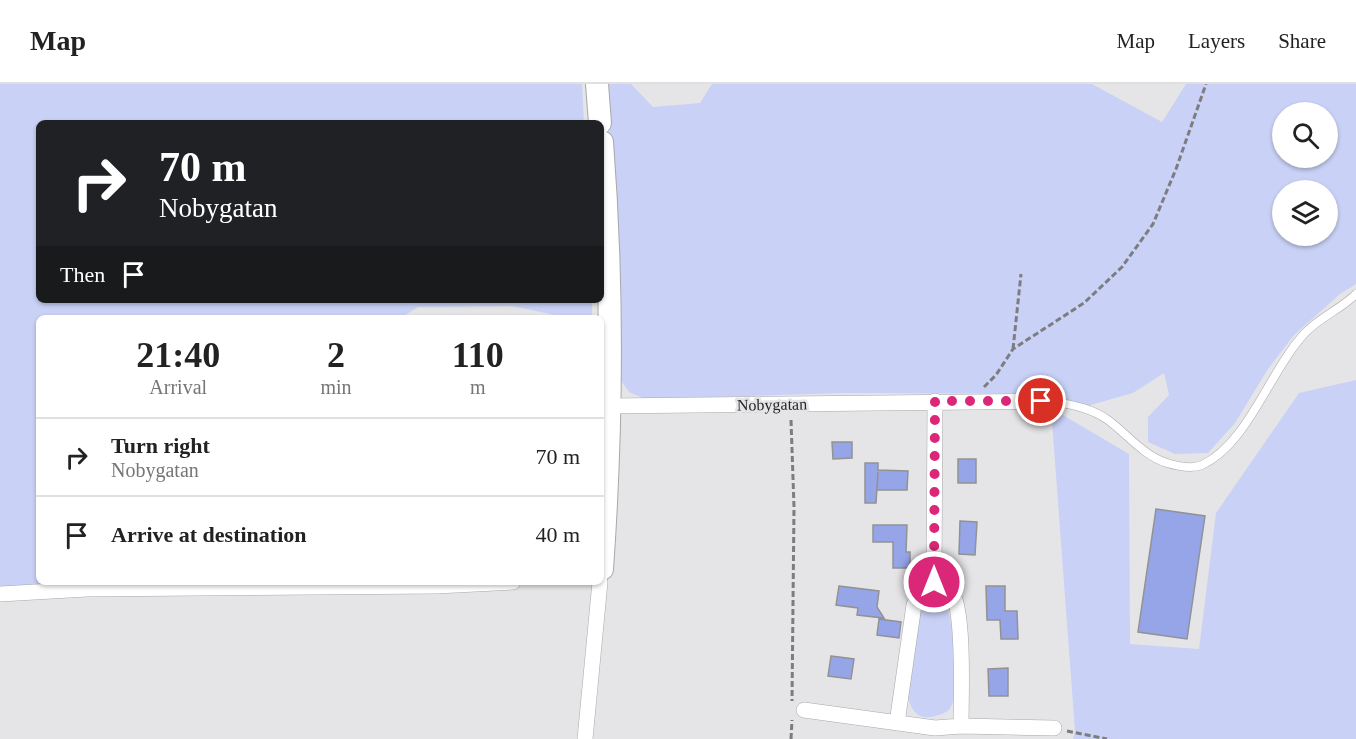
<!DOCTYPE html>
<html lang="en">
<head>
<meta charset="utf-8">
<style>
	:root { --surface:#fff; --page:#f2f2f2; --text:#222; --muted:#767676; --line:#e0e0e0 }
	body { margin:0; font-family:"Times New Roman",serif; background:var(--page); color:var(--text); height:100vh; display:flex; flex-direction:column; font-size:22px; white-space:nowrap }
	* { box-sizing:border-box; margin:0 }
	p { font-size:20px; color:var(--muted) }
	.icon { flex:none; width:33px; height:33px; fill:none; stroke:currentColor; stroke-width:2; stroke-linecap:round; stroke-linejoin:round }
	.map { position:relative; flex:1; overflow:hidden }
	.side { position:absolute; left:36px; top:231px; width:568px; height:270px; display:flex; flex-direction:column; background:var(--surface); border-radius:9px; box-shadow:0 2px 4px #0004 }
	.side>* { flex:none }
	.banner { position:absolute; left:36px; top:36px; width:568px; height:183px; border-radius:9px; box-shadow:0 2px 4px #0004; background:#202124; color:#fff; overflow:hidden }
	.fabs { position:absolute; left:1272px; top:18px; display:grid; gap:12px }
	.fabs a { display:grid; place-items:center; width:66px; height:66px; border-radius:50%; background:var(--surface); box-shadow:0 2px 4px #0004; font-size:30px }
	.pin { position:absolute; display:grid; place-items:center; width:51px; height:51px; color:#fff; margin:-26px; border:3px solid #fff; border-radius:50%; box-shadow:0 2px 6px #0007 }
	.me { position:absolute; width:66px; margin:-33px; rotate:0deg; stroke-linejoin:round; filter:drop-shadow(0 0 4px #0008) }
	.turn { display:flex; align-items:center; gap:21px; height:126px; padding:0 24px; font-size:27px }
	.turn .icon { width:78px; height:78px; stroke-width:2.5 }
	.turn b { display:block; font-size:42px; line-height:51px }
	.then { display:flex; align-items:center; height:57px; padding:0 24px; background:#0003; gap:12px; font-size:22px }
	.eta { display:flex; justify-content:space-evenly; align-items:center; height:102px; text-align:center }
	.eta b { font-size:36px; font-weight:800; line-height:42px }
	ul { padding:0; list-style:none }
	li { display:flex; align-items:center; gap:18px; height:78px; padding:0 24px; border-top:2px solid var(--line) }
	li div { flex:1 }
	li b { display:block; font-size:22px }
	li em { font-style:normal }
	header { display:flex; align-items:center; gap:36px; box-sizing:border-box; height:84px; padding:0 30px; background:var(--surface); border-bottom:2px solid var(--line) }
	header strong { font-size:28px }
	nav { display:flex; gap:33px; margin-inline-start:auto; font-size:21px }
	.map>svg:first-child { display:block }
	.green { fill:#c9d2f6; fill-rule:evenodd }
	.building { fill:#96a5e8; stroke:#919294; stroke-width:1.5 }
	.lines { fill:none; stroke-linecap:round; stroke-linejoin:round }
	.lane-casing { stroke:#a8a8ab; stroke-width:9 }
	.street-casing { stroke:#a8a8ab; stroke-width:16 }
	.secondary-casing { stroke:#a8a8ab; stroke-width:24 }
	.path { stroke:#7d7d7f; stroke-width:3; stroke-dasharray:6 3; stroke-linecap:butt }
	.lane { stroke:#fff; stroke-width:8 }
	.street { stroke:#fff; stroke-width:15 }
	.secondary { stroke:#fff; stroke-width:22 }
	.route { stroke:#db2777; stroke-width:10; stroke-dasharray:0 18 }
	.labels { text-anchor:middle; stroke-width:5; stroke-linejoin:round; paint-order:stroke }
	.street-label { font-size:16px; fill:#252526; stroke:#e5e5e8 }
</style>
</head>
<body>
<header>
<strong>Map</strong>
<nav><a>Map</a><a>Layers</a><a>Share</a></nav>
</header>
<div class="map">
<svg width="1356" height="655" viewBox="0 0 1356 655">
	<rect width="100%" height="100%" fill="#e5e5e8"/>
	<path class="green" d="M 0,0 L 582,0 L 584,39 L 39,39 L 39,216 L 592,216 L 592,234 L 569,234 L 512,222 L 418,223 L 401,234 L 39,234 L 39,498 L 133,498 L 0,504 Z
		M 607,0 L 631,0 L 653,23 L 700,19 L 712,0 L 1092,0 L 1162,38 L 1186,0 L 1356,0 L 1356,200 L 1340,210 L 1294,251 L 1268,285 L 1235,339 L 1208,369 L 1175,370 L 1148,358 L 1148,333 L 1169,311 L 1164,289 L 1133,309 L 1087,322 L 1047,310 L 845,309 L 645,315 L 629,308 L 620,295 ZM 1282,28 L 1328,28 L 1328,74 L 1282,74 ZM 1282,106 L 1328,106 L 1328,152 L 1282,152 Z
		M 1356,296 L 1356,655 L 1073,655 L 1075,647 L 1051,324 L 1129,370 L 1130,560 L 1199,565 L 1216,429 L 1299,309 Z
		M 932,511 L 942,513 C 954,528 959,595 954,614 C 953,619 951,623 948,627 C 929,637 913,637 908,613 L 921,524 L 923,518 Z"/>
	<path class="building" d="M 832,358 L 852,358 L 852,374 L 833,375 Z
		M 958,375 L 976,375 L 976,399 L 958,399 Z
		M 865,379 L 878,379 L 878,386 L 908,387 L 907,406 L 877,406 L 878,388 L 876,419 L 865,419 Z
		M 1156,425 L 1205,432 L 1187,555 L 1138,548 Z
		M 960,437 L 977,438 L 975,471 L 959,470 Z
		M 873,441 L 907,441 L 906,468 L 910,468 L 910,484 L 893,484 L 893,458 L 873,458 Z
		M 839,502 L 879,507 L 877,523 L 884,534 L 857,531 L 858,524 L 836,521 Z
		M 986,502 L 1005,502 L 1005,527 L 1017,527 L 1018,555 L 1001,555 L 1000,536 L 987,536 Z
		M 879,535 L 901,538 L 899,554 L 877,551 Z
		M 831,572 L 854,575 L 851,595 L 828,592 Z
		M 1008,584 L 1008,612 L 989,612 L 988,585 Z"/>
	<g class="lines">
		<g class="lane-casing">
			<path id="lane" d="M 1052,317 C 1072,321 1091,324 1108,336 C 1127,350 1144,372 1167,379 C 1177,382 1193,385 1202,381 C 1248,360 1270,286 1305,249 C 1320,233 1341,225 1356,210"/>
		</g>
		<g class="street-casing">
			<path id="street" d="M 609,322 L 1052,317
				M 934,498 L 935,317
				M 0,510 L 87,505 L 437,502 L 513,498
				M 804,626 L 935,644 L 961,642 L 1054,644
				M 897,639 L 914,521 L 922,505 L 934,498 C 940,500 947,501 951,507 C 965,525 961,615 961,642
				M 585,655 L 600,498"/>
		</g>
		<g class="secondary-casing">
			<path id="secondary" d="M 597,0 L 600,39
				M 602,58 C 613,199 612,344 602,485"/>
		</g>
		<path class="path" d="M 1013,265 L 1021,190
			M 984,303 L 996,291 L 1013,265 L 1084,219 L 1122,183 L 1153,140 L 1176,85 L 1206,0
			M 791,336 L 794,423 L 792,617
			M 1067,647 L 1107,655
			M 791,655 L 792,636"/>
		<use href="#lane" class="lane"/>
		<use href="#street" class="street"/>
		<use href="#secondary" class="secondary"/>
	</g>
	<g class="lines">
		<path class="route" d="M 934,498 L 935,317 L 1041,317"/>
	</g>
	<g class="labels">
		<g class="street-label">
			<text transform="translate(772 320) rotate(-1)" y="6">Nobygatan</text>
		</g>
	</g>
</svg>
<div class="fabs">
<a><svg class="icon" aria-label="search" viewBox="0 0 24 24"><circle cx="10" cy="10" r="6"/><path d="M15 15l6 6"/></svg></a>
<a><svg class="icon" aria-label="layers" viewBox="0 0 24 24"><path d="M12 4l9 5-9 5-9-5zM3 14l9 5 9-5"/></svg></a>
</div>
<div class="pin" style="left:1041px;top:317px;background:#d93025"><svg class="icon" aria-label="arrive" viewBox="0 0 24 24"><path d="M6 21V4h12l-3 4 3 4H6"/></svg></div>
<svg class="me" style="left:934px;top:498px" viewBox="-20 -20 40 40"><circle r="17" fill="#db2777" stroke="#fff" stroke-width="3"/><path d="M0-11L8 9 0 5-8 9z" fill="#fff"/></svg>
<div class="banner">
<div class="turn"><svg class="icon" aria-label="right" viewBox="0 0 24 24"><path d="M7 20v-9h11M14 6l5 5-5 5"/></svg><div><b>70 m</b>Nobygatan</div></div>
<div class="then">Then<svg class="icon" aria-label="arrive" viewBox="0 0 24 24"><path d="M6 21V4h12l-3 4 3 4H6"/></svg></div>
</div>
<section class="side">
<div class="eta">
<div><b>21:40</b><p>Arrival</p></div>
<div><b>2</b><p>min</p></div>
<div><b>110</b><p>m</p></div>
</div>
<ul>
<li><svg class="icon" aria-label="right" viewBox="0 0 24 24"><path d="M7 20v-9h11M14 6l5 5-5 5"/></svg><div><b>Turn right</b><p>Nobygatan</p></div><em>70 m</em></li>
<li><svg class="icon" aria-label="arrive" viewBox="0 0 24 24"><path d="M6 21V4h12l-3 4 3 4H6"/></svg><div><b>Arrive at destination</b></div><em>40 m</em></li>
</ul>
</section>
</div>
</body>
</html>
